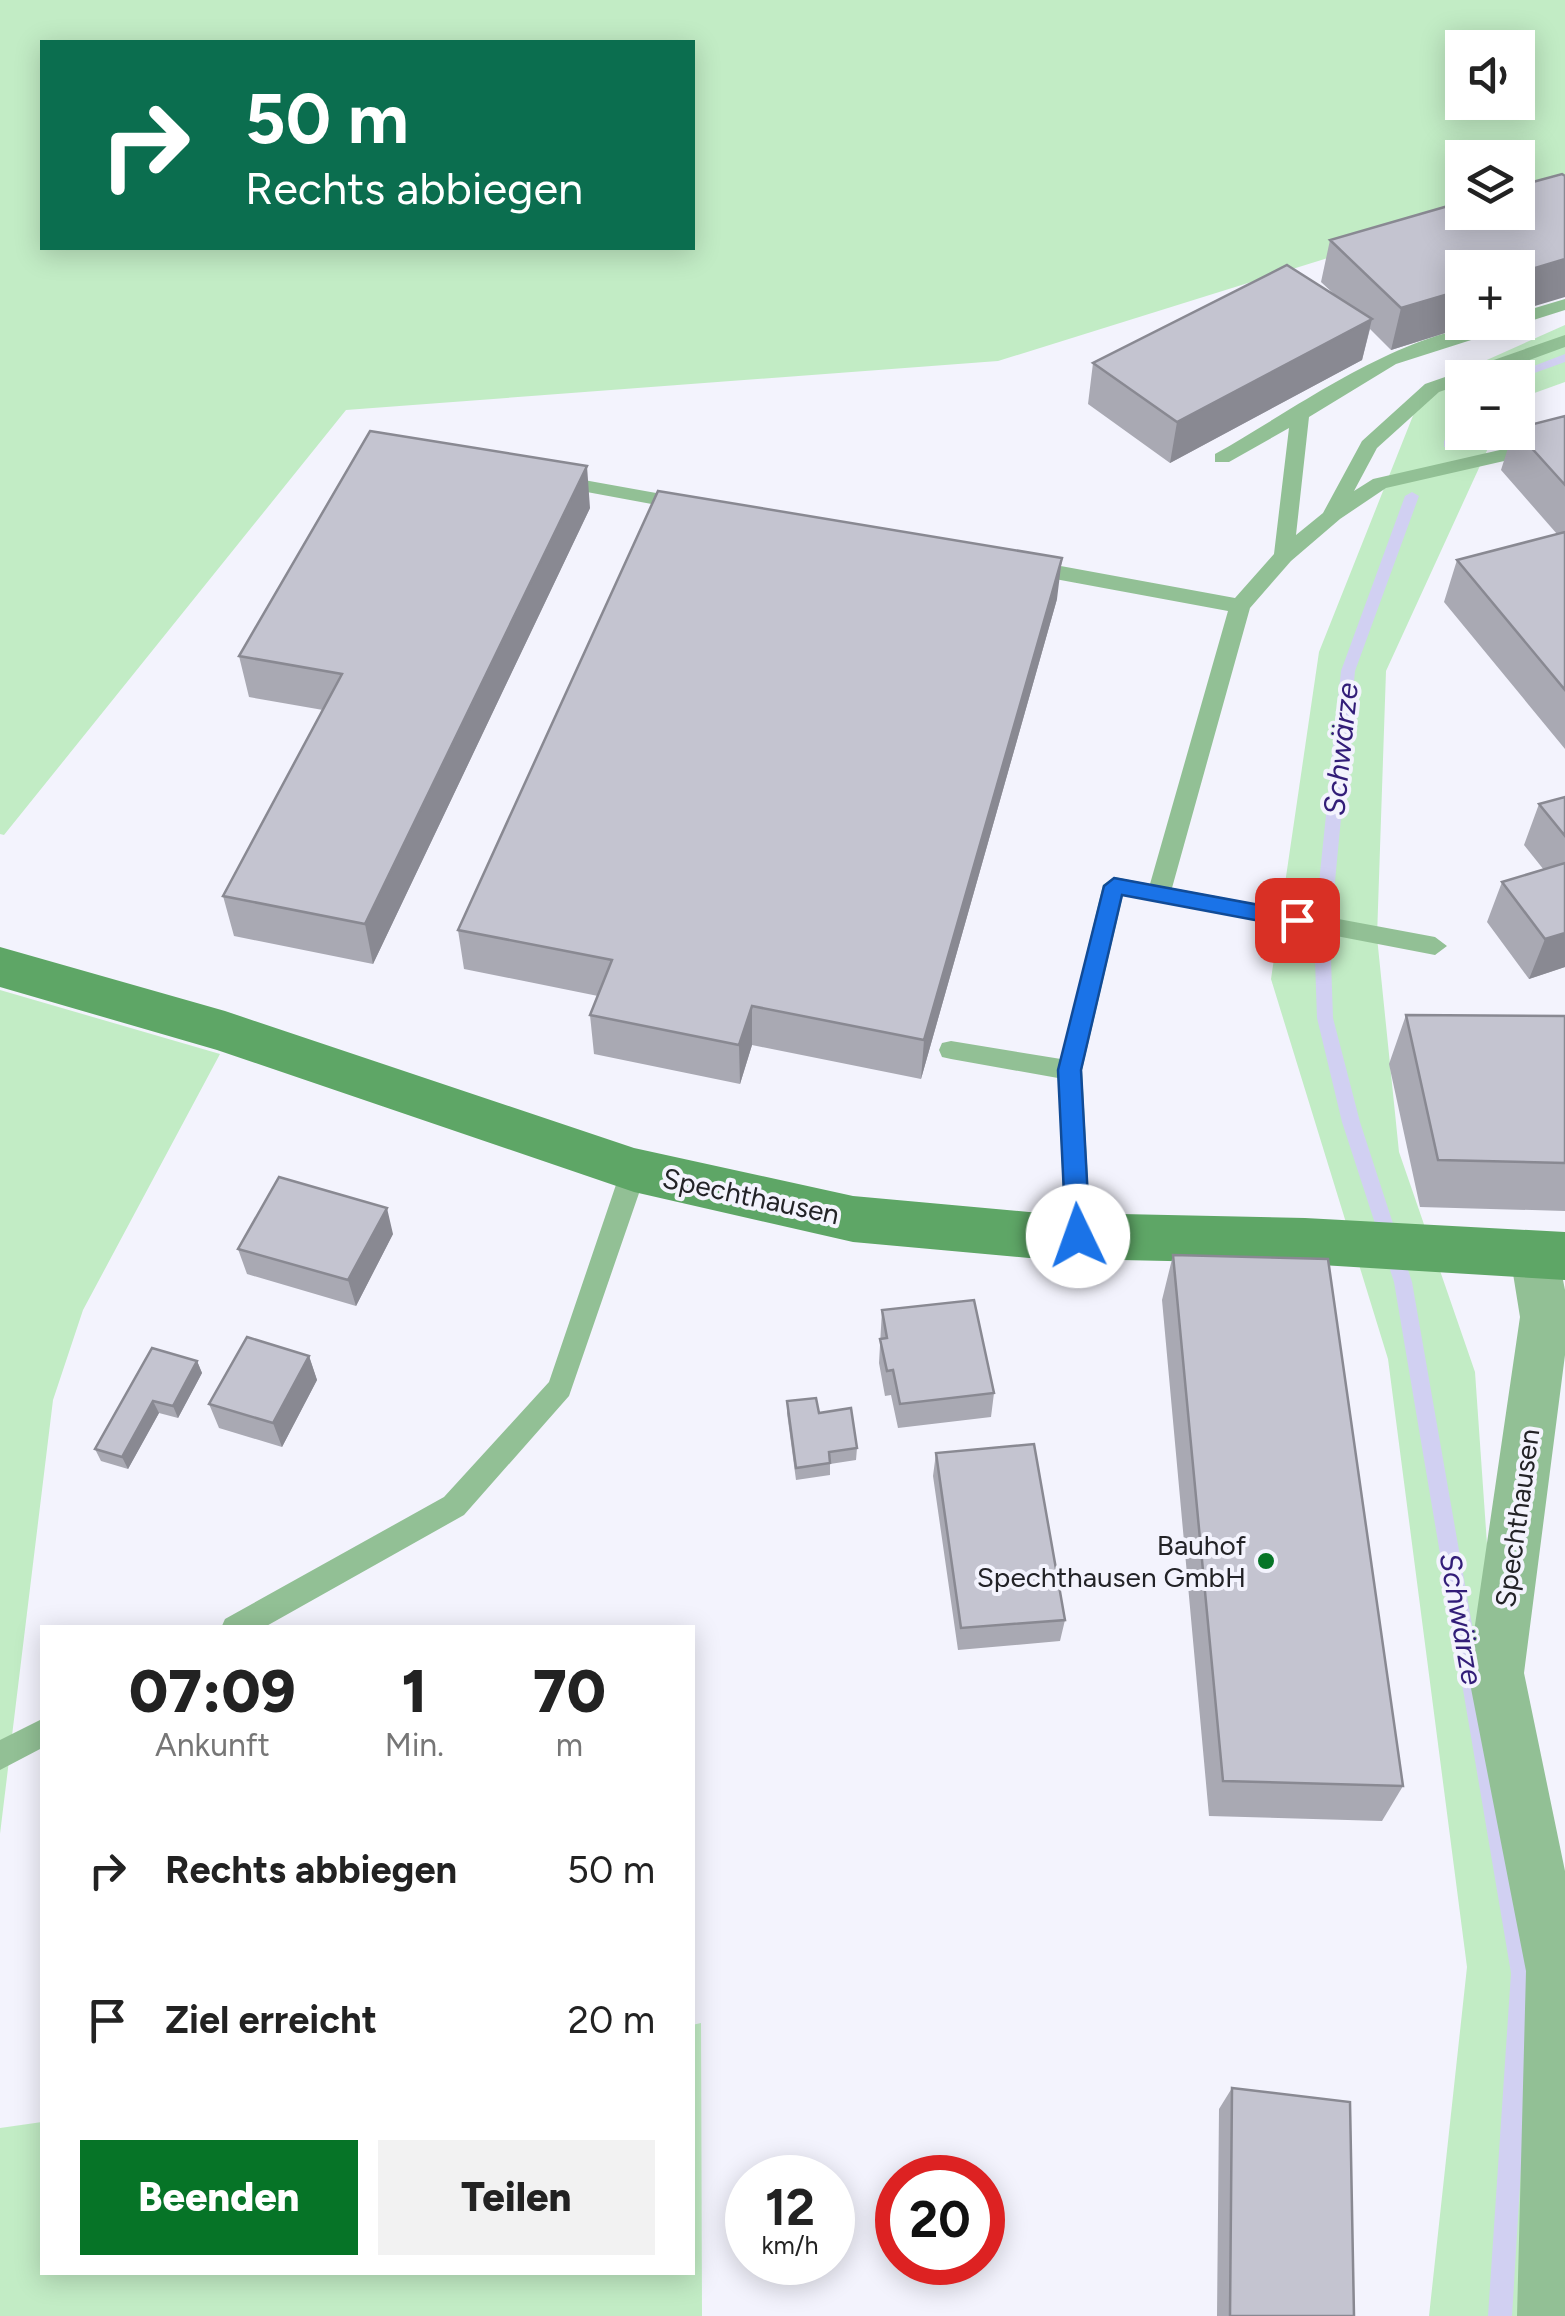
<!DOCTYPE html>
<html lang="de">
<head>
<meta charset="utf-8">
<style>
	:root { --surface:#fff; --page:#f2f2f2; --text:#222; --muted:#767676; --accent:#067427 }
	body { margin:0; font-family:Figtree,sans-serif; background:var(--page); color:var(--text); height:100vh; display:flex; flex-direction:column; font-size:38px; white-space:nowrap }
	* { box-sizing:border-box; margin:0 }
	p { font-size:32px; color:var(--muted) }
	.icon { flex:none; width:55px; height:55px; fill:none; stroke:currentColor; stroke-width:2; stroke-linecap:round; stroke-linejoin:round }
	.map { position:relative; flex:1; overflow:hidden }
	.side { position:absolute; left:40px; top:1625px; width:655px; height:650px; display:flex; flex-direction:column; background:var(--surface); border-radius:0px; box-shadow:0 5px 25px #0003 }
	.side>* { flex:none }
	.top-card { position:absolute; left:40px; top:40px; width:655px; height:210px; border-radius:0px; box-shadow:0 5px 25px #0003; background:#0b6e4f; color:#fff; overflow:hidden }
	.controls { position:absolute; left:1445px; top:30px; display:grid; gap:20px }
	.controls a { display:grid; place-items:center; width:90px; height:90px; border-radius:0px; background:var(--surface); box-shadow:0 5px 25px #0003; font-size:50px }
	.speed { position:absolute; left:725px; top:2155px; display:flex; gap:20px; font-size:50px; font-weight:700; text-align:center }
	.speed>* { display:grid; place-content:center; width:130px; height:130px; border-radius:50%; background:var(--surface); box-shadow:0 5px 25px #0003; line-height:1 }
	.speed small { font-size:25px; font-weight:400 }
	.speed .limit { border:15px solid #d22; background:#fff; color:#111 }
	.pin { position:absolute; display:grid; place-items:center; width:85px; height:85px; color:#fff; margin:-42px; border-radius:20px; box-shadow:0 5px 15px #0006 }
	.me { position:absolute; width:110px; margin:-55px; rotate:357deg; stroke-linejoin:round; filter:drop-shadow(0 0 8px #0008) }
	.turn { display:flex; align-items:center; gap:35px; height:210px; padding:0 40px; font-size:45px }
	.turn .icon { width:130px; height:130px; stroke-width:2.5 }
	.turn b { display:block; font-size:70px; line-height:85px }
	.eta { display:flex; justify-content:space-evenly; align-items:center; height:170px; text-align:center }
	.eta b { font-size:60px; font-weight:800; line-height:70px }
	.button { display:flex; gap:20px; margin-top:auto; padding:20px 40px }
	.button a { flex:1; height:115px; border-radius:0px; background:var(--accent); color:#fff; font-size:40px; font-weight:800; line-height:115px; text-align:center }
	.button a+a { background:var(--page); color:var(--text) }
	ul { padding:0; list-style:none }
	li { display:flex; align-items:center; gap:30px; height:150px; padding:0 40px }
	li div { flex:1 }
	li b { display:block; font-size:38px }
	li em { font-style:normal }
	.map>svg:first-child { display:block }
	.green { fill:#c2ecc5; fill-rule:evenodd }
	.lines { fill:none; stroke-linecap:round; stroke-linejoin:round }
	.stream { fill:#d1d0f2; fill-rule:evenodd }
	.service { fill:#92c095; fill-rule:evenodd }
	.minor { fill:#92c095; fill-rule:evenodd }
	.secondary { fill:#5ea666; fill-rule:evenodd }
	.wall { fill:#a9a9b3 }
	.shaded-wall { fill:#898992 }
	.building { fill:#c4c4d0; stroke:#898992; stroke-width:2.5 }
	.route { fill:#1a73e8; stroke:#114b97; stroke-width:2.5 }
	.poi-dot { fill:#067427; stroke:#f3f3fd; stroke-width:4 }
	.labels { text-anchor:middle; stroke-width:8; stroke-linejoin:round; paint-order:stroke }
	.street-label { font-size:28px; fill:#232327; stroke:#f3f3fd }
	.poi-label { font-size:28px; fill:#232327; stroke:#f3f3fd; text-anchor:end }
	.water-label { font-size:30px; font-style:italic; fill:#321d78; stroke:#f3f3fd }
</style>
</head>
<body>
<div class="map">
<svg width="1565" height="2316" viewBox="0 0 1565 2316">
	<rect width="100%" height="100%" fill="#f3f3fd"/>
	<path class="green" d="M 0,0 L 1565,0 L 1565,183 L 1518,198 L 1518,158 L 1462,158 L 1462,212 L 1472,213 L 998,361 L 346,410 L 4,835 L 0,834 ZM 42,42 L 692,42 L 692,248 L 42,248 ZM 1462,48 L 1518,48 L 1518,102 L 1462,102 Z
		M 1565,325 L 1565,382 L 1518,399 L 1518,378 L 1462,378 L 1462,432 L 1495,433 L 1386,671 L 1377,937 L 1399,1152 L 1475,1372 L 1496,1673 L 1556,1971 L 1549,2316 L 1429,2316 L 1467,1967 L 1388,1359 L 1271,979 L 1319,652 L 1424,388 Z
		M 0,990 L 220,1054 L 83,1310 L 53,1400 L 0,1834 Z
		M 701,2023 L 702,2316 L 0,2316 L 0,2128 L 42,2122 L 42,2272 L 692,2272 L 692,2025 Z"/>
	<g class="lines">
		<path class="stream" d="M 1565,354 L 1565,362 L 1518,379 L 1503,378 Z
			M 1462,425 L 1462,432 L 1466,432 L 1454,447 L 1444,447 L 1444,441 L 1457,426 Z
			M 1412,492 L 1419,496 L 1355,671 L 1334,892 L 1326,898 L 1318,892 L 1341,671 L 1405,496 Z
			M 1322,926 L 1330,932 L 1333,1018 L 1360,1122 L 1412,1282 L 1533,1973 L 1512,2316 L 1488,2316 L 1511,1973 L 1394,1282 L 1342,1122 L 1317,1018 L 1314,932 Z"/>
		<path class="service" d="M 1565,299 L 1565,310 L 1396,364 L 1309,417 L 1296,535 L 1323,513 L 1362,441 L 1425,384 L 1565,335 L 1565,347 L 1480,378 L 1462,378 L 1462,384 L 1439,392 L 1377,448 L 1354,491 L 1373,479 L 1565,435 L 1565,447 L 1386,488 L 1340,519 L 1291,561 L 1250,608 L 1172,888 L 1435,937 L 1447,946 L 1435,955 L 1123,895 L 1082,1070 L 1091,1237 L 1087,1245 L 1078,1248 L 1069,1245 L 1065,1237 L 1058,1078 L 951,1059 L 942,1057 L 939,1050 L 942,1043 L 951,1041 L 1061,1059 L 1103,885 L 1114,877 L 1150,884 L 1228,611 L 1028,574 L 1018,567 L 1028,560 L 1235,598 L 1274,554 L 1289,428 L 1229,462 L 1215,462 L 1215,454 C 1306,403 1410,322 1518,322 L 1518,313 Z
			M 556,475 L 684,498 L 694,504 L 684,510 L 549,485 L 549,477 Z
			M 634,1160 L 643,1163 L 647,1170 L 569,1396 L 464,1515 L 263,1628 L 221,1628 L 225,1619 L 444,1497 L 549,1382 L 621,1170 L 625,1163 Z
			M 42,1719 L 42,1748 L 0,1770 L 0,1740 Z"/>
		<path class="minor" d="M 1534,1235 L 1551,1241 L 1558,1255 L 1565,1290 L 1565,1355 L 1524,1673 L 1565,1871 L 1565,2316 L 1517,2316 L 1526,1971 L 1468,1673 L 1520,1317 L 1510,1255 L 1517,1241 Z"/>
		<path class="secondary" d="M 0,947 L 225,1011 L 634,1148 L 853,1196 L 1029,1212 L 1305,1218 L 1565,1232 L 1565,1280 L 1305,1264 L 1029,1258 L 853,1242 L 634,1192 L 217,1050 L 0,987 Z"/>
	</g>
	<path class="wall" d="M 1330,240 L 1462,322 L 1480,322 L 1391,350 L 1370,329 L 1362,360 L 1170,463 L 1088,404 L 1093,363 L 1335,295 L 1321,282 Z
		M 1565,416 L 1565,749 L 1444,602 L 1457,560 L 1557,534 L 1501,470 L 1513,432 L 1518,432 Z
		M 590,508 L 373,964 L 234,936 L 223,896 L 323,710 L 249,697 L 239,656 Z
		M 1057,599 L 921,1079 L 752,1045 L 740,1084 L 594,1054 L 590,1015 L 598,996 L 464,969 L 458,930 Z
		M 1565,797 L 1565,967 L 1529,979 L 1487,922 L 1502,882 L 1544,870 L 1524,845 L 1539,804 Z
		M 1406,1015 L 1565,1016 L 1565,1211 L 1420,1207 L 1389,1064 Z
		M 393,1234 L 356,1306 L 247,1274 L 238,1249 Z
		M 1173,1255 L 1403,1786 L 1382,1821 L 1209,1816 L 1162,1300 Z
		M 882,1310 L 994,1393 L 991,1417 L 898,1428 L 891,1395 L 885,1396 L 879,1363 Z
		M 309,1356 L 317,1380 L 282,1447 L 219,1428 L 209,1404 Z
		M 197,1361 L 202,1373 L 178,1418 L 159,1413 L 128,1469 L 101,1461 L 95,1449 Z
		M 787,1401 L 819,1413 L 857,1448 L 856,1460 L 830,1464 L 830,1475 L 796,1480 L 787,1413 Z
		M 936,1453 L 1065,1620 L 1060,1641 L 958,1650 L 933,1476 Z
		M 1232,2088 L 1354,2316 L 1217,2316 L 1219,2109 Z"/>
	<path class="shaded-wall" d="M 1565,259 L 1565,297 L 1518,311 L 1518,273 Z
		M 1462,290 L 1462,322 L 1480,322 L 1391,350 L 1401,308 Z
		M 1372,319 L 1362,360 L 1170,463 L 1177,422 Z
		M 587,466 L 590,508 L 373,964 L 365,924 Z
		M 1062,558 L 1057,599 L 921,1079 L 924,1040 Z
		M 1565,933 L 1565,967 L 1529,979 L 1545,939 Z
		M 752,1006 L 752,1045 L 740,1084 L 739,1045 Z
		M 387,1208 L 393,1234 L 356,1306 L 348,1280 Z
		M 309,1356 L 317,1380 L 282,1447 L 273,1423 Z
		M 197,1361 L 202,1373 L 178,1418 L 173,1406 Z
		M 153,1401 L 159,1413 L 128,1469 L 122,1457 Z"/>
	<path class="building" d="M 1562,174 L 1565,176 L 1565,259 L 1518,273 L 1518,268 L 1462,268 L 1462,290 L 1401,308 L 1330,240 L 1462,202 L 1462,212 L 1518,212 L 1518,186 Z
		M 1287,265 L 1372,319 L 1177,422 L 1093,363 Z
		M 1565,416 L 1565,485 L 1517,432 L 1518,428 Z
		M 370,431 L 587,466 L 365,924 L 223,896 L 342,674 L 239,656 Z
		M 658,491 L 1062,558 L 924,1040 L 752,1006 L 739,1045 L 590,1015 L 612,960 L 458,930 Z
		M 1565,532 L 1565,690 L 1457,560 Z
		M 1565,797 L 1565,836 L 1539,804 Z
		M 1565,863 L 1565,933 L 1545,939 L 1502,882 Z
		M 1406,1015 L 1565,1016 L 1565,1163 L 1438,1160 Z
		M 279,1177 L 387,1208 L 348,1280 L 238,1249 Z
		M 1173,1255 L 1328,1259 L 1403,1786 L 1223,1781 Z
		M 974,1300 L 994,1393 L 900,1404 L 893,1370 L 887,1371 L 880,1339 L 887,1338 L 882,1310 Z
		M 247,1337 L 309,1356 L 273,1423 L 209,1404 Z
		M 152,1348 L 197,1361 L 173,1406 L 153,1401 L 122,1457 L 95,1449 Z
		M 816,1398 L 819,1413 L 851,1408 L 857,1448 L 829,1452 L 830,1463 L 796,1468 L 787,1401 Z
		M 1034,1444 L 1065,1620 L 961,1628 L 936,1453 Z
		M 1232,2088 L 1350,2102 L 1354,2316 L 1230,2316 Z"/>
	<path class="route" d="M 1114,878 L 1297,912 L 1308,920 L 1297,928 L 1122,895 L 1081,1070 L 1090,1236 L 1086,1243 L 1070,1243 L 1066,1236 L 1058,1070 L 1104,886 Z"/>
	<circle class="poi-dot" cx="1266" cy="1561" r="10"/>
	<g class="labels">
		<g class="street-label">
			<text transform="translate(751 1196) rotate(12)" y="10">Spechthausen</text>
			<text transform="translate(1517 1518) rotate(-82)" y="10">Spechthausen</text>
		</g>
		<g class="poi-label">
			<text x="1246" y="1555">Bauhof<tspan x="1246" dy="32">Spechthausen GmbH</tspan></text>
		</g>
		<g class="water-label">
			<text transform="translate(1341 749) rotate(-84)" y="10">Schwärze</text>
			<text transform="translate(1461 1619) rotate(80)" y="10">Schwärze</text>
		</g>
	</g>
</svg>
<div class="controls">
<a><svg class="icon" aria-label="sound" viewBox="0 0 24 24"><path d="M4 9h4l5-4v14l-5-4H4zM17 9q2 3 0 6"/></svg></a>
<a><svg class="icon" aria-label="layers" viewBox="0 0 24 24"><path d="M12 4l9 5-9 5-9-5zM3 14l9 5 9-5"/></svg></a>
<a>+</a>
<a>−</a>
</div>
<div class="speed"><div>12<small>km/h</small></div><div class="limit">20</div></div>
<div class="pin" style="left:1297px;top:920px;background:#d93025"><svg class="icon" aria-label="arrive" viewBox="0 0 24 24"><path d="M6 21V4h12l-3 4 3 4H6"/></svg></div>
<svg class="me" style="left:1078px;top:1236px" viewBox="-20 -20 40 40"><circle r="19" fill="#fff"/><path d="M0-13L10 11 0 6-10 11z" fill="#1a73e8"/></svg>
<div class="top-card">
<div class="turn"><svg class="icon" aria-label="right" viewBox="0 0 24 24"><path d="M7 20v-9h11M14 6l5 5-5 5"/></svg><div><b>50 m</b>Rechts abbiegen</div></div>
</div>
<section class="side">
<div class="eta">
<div><b>07:09</b><p>Ankunft</p></div>
<div><b>1</b><p>Min.</p></div>
<div><b>70</b><p>m</p></div>
</div>
<ul>
<li><svg class="icon" aria-label="right" viewBox="0 0 24 24"><path d="M7 20v-9h11M14 6l5 5-5 5"/></svg><div><b>Rechts abbiegen</b></div><em>50 m</em></li>
<li><svg class="icon" aria-label="arrive" viewBox="0 0 24 24"><path d="M6 21V4h12l-3 4 3 4H6"/></svg><div><b>Ziel erreicht</b></div><em>20 m</em></li>
</ul>
<div class="button"><a>Beenden</a><a>Teilen</a></div>
</section>
</div>
</body>
</html>
